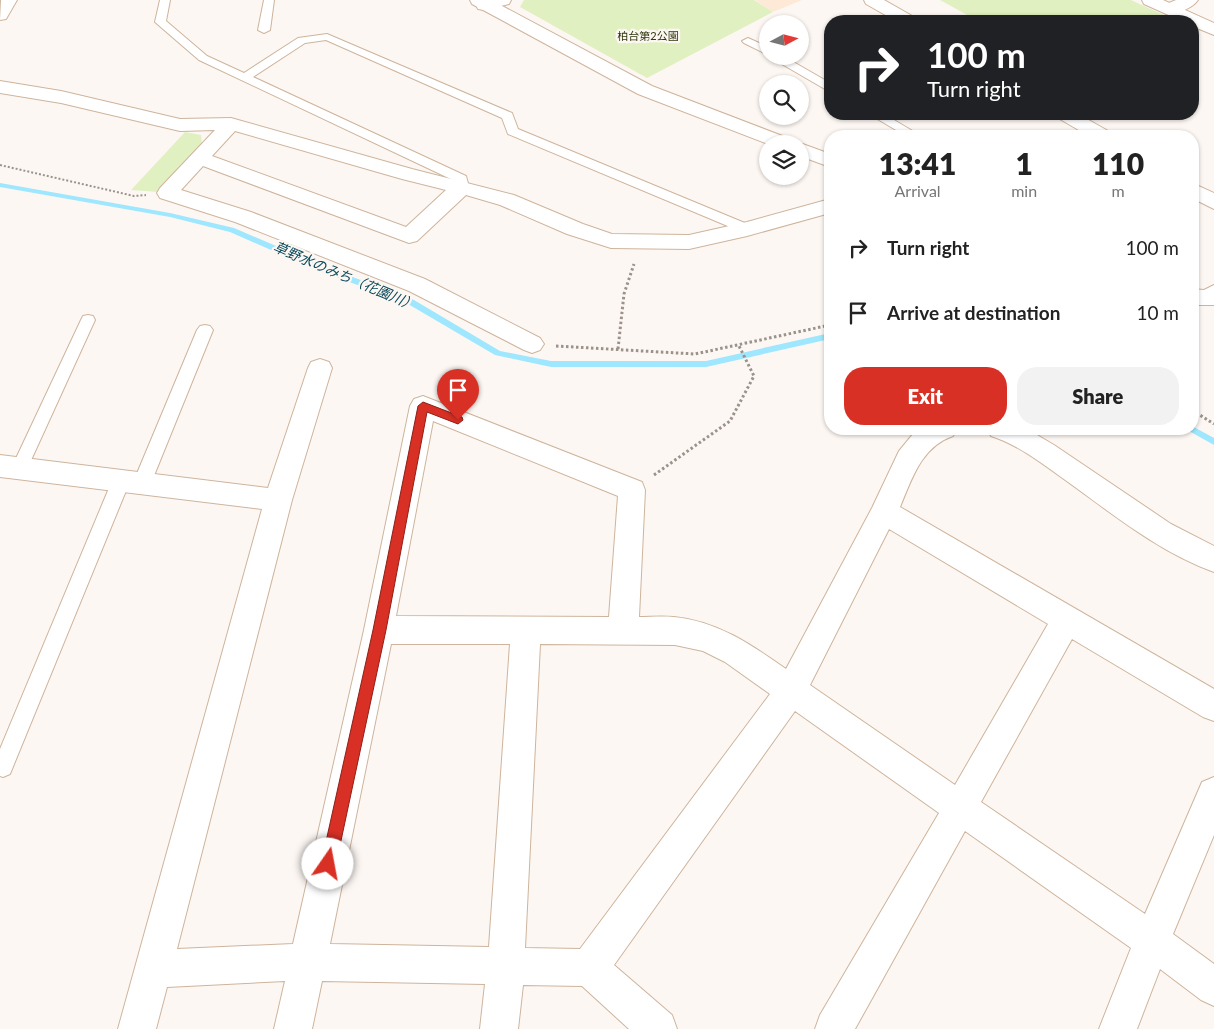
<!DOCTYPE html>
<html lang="en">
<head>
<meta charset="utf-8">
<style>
	:root { --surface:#fff; --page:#f2f2f2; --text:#222; --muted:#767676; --accent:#d93025 }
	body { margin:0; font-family:Lato,"Noto Sans JP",sans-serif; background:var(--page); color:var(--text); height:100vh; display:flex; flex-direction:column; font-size:19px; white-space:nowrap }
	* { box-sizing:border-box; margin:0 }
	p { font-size:16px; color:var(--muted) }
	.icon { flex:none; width:28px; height:28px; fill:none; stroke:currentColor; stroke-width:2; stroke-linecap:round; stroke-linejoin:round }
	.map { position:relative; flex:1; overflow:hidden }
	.side { position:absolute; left:824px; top:130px; width:375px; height:305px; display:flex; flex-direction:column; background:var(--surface); border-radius:20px; box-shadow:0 1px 4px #0004 }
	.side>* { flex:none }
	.guide { position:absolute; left:824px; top:15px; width:375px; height:105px; border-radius:20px; box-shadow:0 1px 4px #0004; background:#202124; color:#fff; overflow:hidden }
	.needle { width:32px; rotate:83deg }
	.buttons { position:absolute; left:759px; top:15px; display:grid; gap:10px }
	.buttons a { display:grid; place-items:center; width:50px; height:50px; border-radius:50%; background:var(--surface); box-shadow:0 1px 4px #0004; font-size:25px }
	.pin { position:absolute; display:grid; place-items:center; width:42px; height:42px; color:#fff; margin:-51px -21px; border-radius:50% 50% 50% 0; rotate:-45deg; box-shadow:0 0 5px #0007 }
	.pin .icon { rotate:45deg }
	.me { position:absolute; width:55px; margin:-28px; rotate:12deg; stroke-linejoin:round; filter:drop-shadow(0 0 4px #0008) }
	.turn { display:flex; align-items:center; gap:18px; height:105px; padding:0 20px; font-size:22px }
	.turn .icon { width:65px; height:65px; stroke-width:2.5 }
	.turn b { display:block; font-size:35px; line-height:42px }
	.eta { display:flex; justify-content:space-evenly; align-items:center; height:85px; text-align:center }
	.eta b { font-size:30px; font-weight:800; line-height:35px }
	.button { display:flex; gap:10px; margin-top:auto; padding:10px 20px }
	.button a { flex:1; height:58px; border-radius:20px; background:var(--accent); color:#fff; font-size:20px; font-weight:800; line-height:58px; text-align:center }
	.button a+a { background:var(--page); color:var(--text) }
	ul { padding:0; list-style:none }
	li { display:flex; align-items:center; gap:15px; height:65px; padding:0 20px }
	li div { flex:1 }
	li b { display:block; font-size:19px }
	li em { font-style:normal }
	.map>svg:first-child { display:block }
	.built { fill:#fee9d7 }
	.green { fill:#e1f0c1 }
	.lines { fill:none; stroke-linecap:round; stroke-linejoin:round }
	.stream { fill:#9ee7fe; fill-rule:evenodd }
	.service-casing { stroke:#ceb49c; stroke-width:2 }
	.minor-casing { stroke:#ceb49c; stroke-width:2 }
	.tertiary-casing { stroke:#ceb49c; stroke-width:2 }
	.path-far1 { stroke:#9a928b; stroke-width:2; stroke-dasharray:2 2; stroke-linecap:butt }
	.path { stroke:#9a928b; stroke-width:3; stroke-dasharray:2.5 2.5; stroke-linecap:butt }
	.service { fill:#fff; fill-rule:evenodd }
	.minor { fill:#fff; fill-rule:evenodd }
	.tertiary { fill:#fff; fill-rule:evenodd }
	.route { fill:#d93025; stroke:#8d1f18 }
	.labels { text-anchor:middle; stroke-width:4.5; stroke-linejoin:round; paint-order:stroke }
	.far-park-label { font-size:11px; fill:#2e380d; stroke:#fdf7f3 }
	.water-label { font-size:14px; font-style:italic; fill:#0b4b5c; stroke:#fdf7f3 }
</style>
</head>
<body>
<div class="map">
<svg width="1214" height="1029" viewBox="0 0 1214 1029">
	<rect width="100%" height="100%" fill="#fdf7f3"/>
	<path class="built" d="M 755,0 L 802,0 L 773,12 Z"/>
	<path class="green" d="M 524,0 L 754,0 L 773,12 L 647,78 L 520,7 Z
		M 940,0 L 1131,0 L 1166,16 L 1156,21 L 978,21 Z
		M 185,132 L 201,135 L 202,145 L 158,192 L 131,190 Z"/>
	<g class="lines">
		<path class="stream" d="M 0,183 L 170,213 L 234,228 L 318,264 L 414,300 L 500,351 L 551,361 L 706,361 L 830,333 L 830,339 L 706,367 L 551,367 L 495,355 L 408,304 L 312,268 L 230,232 L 170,217 L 0,187 Z
			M 1192,426 L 1214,438 L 1214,445 L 1189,431 L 1188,429 L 1192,429 Z"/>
		<g class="service-casing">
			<path id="service" d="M 160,0 L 170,0 L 166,21 L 207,56 L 244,73 L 298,38 L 327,34 L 512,113 L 518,129 L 752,226 L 754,229 L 752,232 L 742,232 L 508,134 L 502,118 L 326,40 L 305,43 L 253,77 L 466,176 L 469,187 L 462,191 L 457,190 L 455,181 L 199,60 L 155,22 Z
				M 264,0 L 274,0 L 270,30 L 264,33 L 258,30 Z
				M 748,38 L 768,47 L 768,55 L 744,43 L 742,41 Z
				M 768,56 L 783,56 L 830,83 L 830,92 Z
				M 869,114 L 884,114 L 921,136 L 906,136 Z
				M 88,315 L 93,316 L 95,320 L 27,469 L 25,474 L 19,476 L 13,474 L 11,469 L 81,320 L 83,316 Z
				M 205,325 L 210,326 L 213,330 L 151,483 L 148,488 L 142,490 L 136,488 L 133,483 L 197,330 L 200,326 Z
				M 121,474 L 127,476 L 130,481 L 10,774 L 3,777 L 0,776 L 0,749 L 112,481 L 115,476 Z"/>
		</g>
		<g class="minor-casing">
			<path id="minor" d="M 1,0 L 17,0 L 6,19 L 0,20 Z
				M 484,0 L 511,0 L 509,4 L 484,10 L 478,9 L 476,5 L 478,1 Z
				M 864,0 L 884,0 L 914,17 L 917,21 L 896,21 L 866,4 Z
				M 1176,0 L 1198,0 C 1192,9 1174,15 1164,13 L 1162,9 L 1164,5 Z
				M 0,81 L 61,91 L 180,119 L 231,118 L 238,120 L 412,169 L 514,195 L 583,224 L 612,234 L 689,235 L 747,222 L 830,199 L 830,213 L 747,236 L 689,249 L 611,248 L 567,234 L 500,205 L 466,195 L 417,241 L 409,243 L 203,166 L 181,190 L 251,212 L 425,279 L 540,338 L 544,344 L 540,350 L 532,353 L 524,350 L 409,291 L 235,222 L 160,198 L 157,193 L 160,188 L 215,130 L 180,131 L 61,103 L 0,93 ZM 235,131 L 402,179 L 446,190 L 406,227 L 212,156 Z
				M 1055,114 L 1078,114 L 1110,132 L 1113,136 L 1089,136 L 1058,118 Z
				M 1192,183 L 1214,193 L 1214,209 L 1192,198 Z
				M 320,359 L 329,362 L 332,368 L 292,500 L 177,949 L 293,944 L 364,630 L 410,406 L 414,399 L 423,396 L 642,482 L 645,490 L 639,617 C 650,617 662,616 674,617 C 717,621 752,645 786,669 L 872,508 L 899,451 L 913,434 L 920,429 L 957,429 L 953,436 C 921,447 912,479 900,507 L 1214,689 L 1214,721 L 1203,717 L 1072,639 L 981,802 L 1145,914 L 1202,782 L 1214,777 L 1214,835 L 1173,934 L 1214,964 L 1214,1006 L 1201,1000 L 1160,969 L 1137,1029 L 1099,1029 L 1131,948 L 965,831 L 855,1029 L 815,1029 L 820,1015 L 939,813 L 795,711 L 614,965 L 672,1015 L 677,1029 L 629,1029 L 582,986 L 523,985 L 518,1029 L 480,1029 L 485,984 L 322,981 L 312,1029 L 274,1029 L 285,981 L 167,987 L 156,1029 L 118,1029 L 262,509 L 0,477 L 0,455 L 268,488 L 308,368 L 311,362 ZM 433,421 L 618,496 L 609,617 L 396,616 ZM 889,529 L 1048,624 L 955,785 L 810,685 ZM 391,644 L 510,644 L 489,947 L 330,944 ZM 540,644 L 675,645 L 703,651 L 725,662 L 770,694 L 580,949 L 525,948 Z
				M 987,429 L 1027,429 L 1054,445 L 1171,524 L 1214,546 L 1214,572 C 1158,552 1109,511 1061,477 C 1039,461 1016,444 991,436 Z"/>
		</g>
		<g class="tertiary-casing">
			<path id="tertiary" d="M 470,0 L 491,0 L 652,86 L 793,140 L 796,144 L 768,144 L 638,94 L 472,4 Z
				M 1142,0 L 1163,0 L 1214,23 L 1214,35 L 1192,26 L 1192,21 L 1182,21 L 1144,4 Z
				M 800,143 L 830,154 L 830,167 L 800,156 L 800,144 L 797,144 Z
				M 1214,285 L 1214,305 L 1192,305 L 1192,289 L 1204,290 Z"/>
		</g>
		<path class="path-far1" d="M 0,165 L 134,196 L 146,195"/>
		<path class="path" d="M 556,346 L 695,354 L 830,325
			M 618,349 L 624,294 L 634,264
			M 1192,410 L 1214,424
			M 654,475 L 730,421 L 754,376 L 738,344"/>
		<use href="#service" class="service"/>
		<use href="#minor" class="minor"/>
		<use href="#tertiary" class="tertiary"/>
	</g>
	<path class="route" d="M 423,402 L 462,417 L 463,420 L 458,424 L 427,412 L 386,630 L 336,864 L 333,869 L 328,871 L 323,869 L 321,864 L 373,630 L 418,406 Z"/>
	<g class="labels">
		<g class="far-park-label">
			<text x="648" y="40">柏台第2公園</text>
		</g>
		<g class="water-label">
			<text transform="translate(345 276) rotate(23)" y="5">草野水のみち（花園川）</text>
		</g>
	</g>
</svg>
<div class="buttons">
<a><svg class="needle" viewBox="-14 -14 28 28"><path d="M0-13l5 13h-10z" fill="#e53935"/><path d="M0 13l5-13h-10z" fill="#767676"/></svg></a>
<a><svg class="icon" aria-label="search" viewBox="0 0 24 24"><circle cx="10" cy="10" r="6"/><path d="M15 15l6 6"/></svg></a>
<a><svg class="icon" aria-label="layers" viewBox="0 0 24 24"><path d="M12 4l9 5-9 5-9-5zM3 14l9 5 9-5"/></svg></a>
</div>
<div class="pin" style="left:458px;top:420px;background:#d93025"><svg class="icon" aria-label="arrive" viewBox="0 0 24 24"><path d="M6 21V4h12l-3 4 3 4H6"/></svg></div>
<svg class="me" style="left:328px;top:864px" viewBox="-20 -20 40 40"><circle r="19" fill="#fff"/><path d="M0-13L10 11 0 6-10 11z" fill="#d93025"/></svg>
<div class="guide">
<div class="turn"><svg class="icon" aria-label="right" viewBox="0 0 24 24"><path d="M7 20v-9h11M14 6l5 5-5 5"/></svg><div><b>100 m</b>Turn right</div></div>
</div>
<section class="side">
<div class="eta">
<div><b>13:41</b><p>Arrival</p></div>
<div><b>1</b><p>min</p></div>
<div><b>110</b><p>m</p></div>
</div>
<ul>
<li><svg class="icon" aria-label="right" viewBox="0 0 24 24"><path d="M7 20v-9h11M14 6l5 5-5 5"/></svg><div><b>Turn right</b></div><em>100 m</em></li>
<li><svg class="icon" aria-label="arrive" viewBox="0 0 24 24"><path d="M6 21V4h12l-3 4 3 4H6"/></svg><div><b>Arrive at destination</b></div><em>10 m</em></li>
</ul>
<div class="button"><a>Exit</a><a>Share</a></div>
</section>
</div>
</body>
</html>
